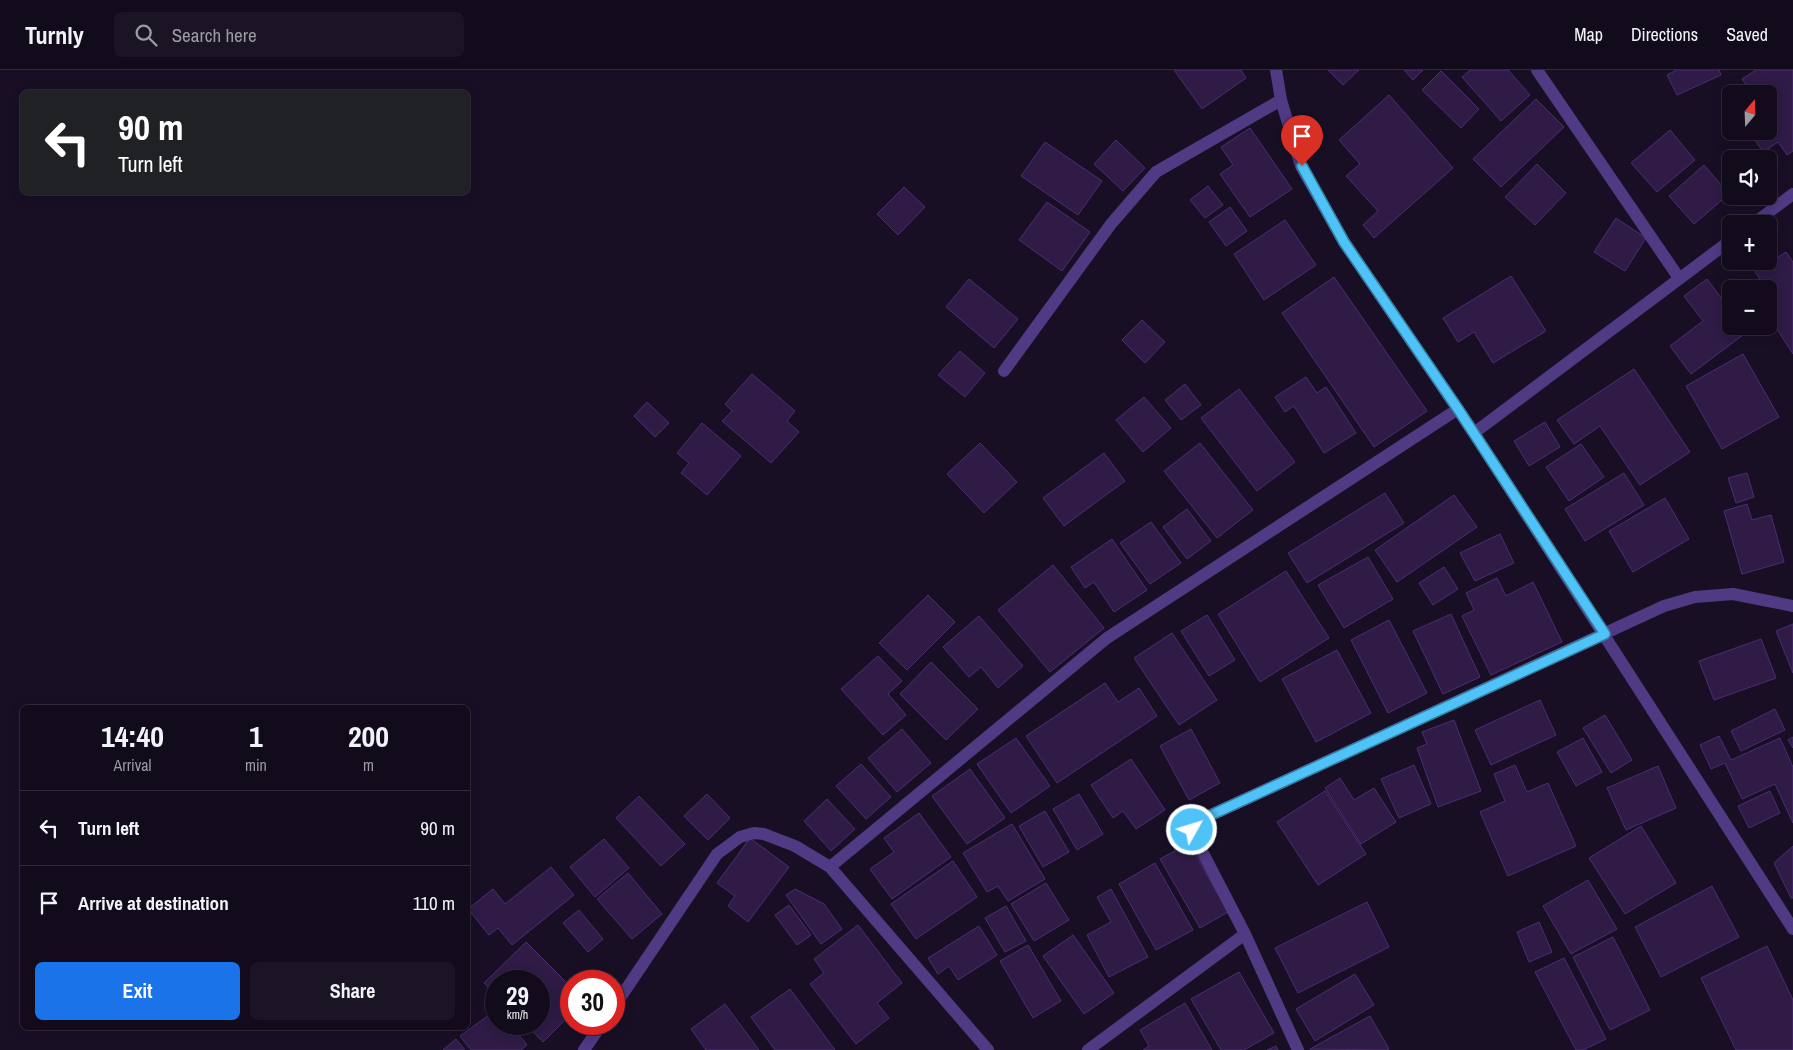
<!DOCTYPE html>
<html lang="en">
<head>
<meta charset="utf-8">
<style>
	:root { --surface:#120b1c; --page:#1b1425; --text:#f1f3f6; --muted:#9c9ba3; --line:#312b3b; --accent:#1a73e8 }
	body { margin:0; font-family:"Archivo Narrow",sans-serif; background:var(--page); color:var(--text); height:100vh; display:flex; flex-direction:column; font-size:19px; white-space:nowrap }
	* { box-sizing:border-box; margin:0 }
	p { font-size:16px; color:var(--muted) }
	.icon { flex:none; width:28px; height:28px; fill:none; stroke:currentColor; stroke-width:2; stroke-linecap:round; stroke-linejoin:round }
	.map { position:relative; flex:1; overflow:hidden }
	.side { position:absolute; left:20px; top:635px; width:450px; height:325px; display:flex; flex-direction:column; background:var(--surface); border-radius:8px; box-shadow:0 2px 12px #0003,0 0 0 1px var(--line) }
	.side>* { flex:none }
	.hud { position:absolute; left:20px; top:20px; width:450px; height:105px; border-radius:8px; box-shadow:0 2px 12px #0003,0 0 0 1px var(--line); background:#202124; color:#fff; overflow:hidden }
	.needle { width:32px; rotate:19deg }
	.controls { position:absolute; left:1722px; top:15px; display:grid; gap:10px }
	.controls a { display:grid; place-items:center; width:55px; height:55px; border-radius:8px; background:var(--surface); box-shadow:0 2px 12px #0003,0 0 0 1px var(--line); font-size:25px }
	.speed { position:absolute; left:485px; top:900px; display:flex; gap:10px; font-size:25px; font-weight:700; text-align:center }
	.speed>* { display:grid; place-content:center; width:65px; height:65px; border-radius:50%; background:var(--surface); box-shadow:0 2px 12px #0003,0 0 0 1px var(--line); line-height:1 }
	.speed small { font-size:12px; font-weight:400 }
	.speed .limit { border:8px solid #d22; background:#fff; color:#111 }
	.pin { position:absolute; display:grid; place-items:center; width:42px; height:42px; color:#fff; margin:-51px -21px; border-radius:50% 50% 50% 0; rotate:-45deg; box-shadow:0 0 5px #0007 }
	.pin .icon { rotate:45deg }
	.me { position:absolute; width:55px; margin:-28px; rotate:51deg; stroke-linejoin:round; filter:drop-shadow(0 0 4px #0008) }
	.turn { display:flex; align-items:center; gap:18px; height:105px; padding:0 15px; font-size:22px }
	.turn .icon { width:65px; height:65px; stroke-width:2.5 }
	.turn b { display:block; font-size:35px; line-height:42px }
	.eta { display:flex; justify-content:space-evenly; align-items:center; height:85px; text-align:center }
	.eta b { font-size:30px; font-weight:700; line-height:35px }
	.button { display:flex; gap:10px; margin-top:auto; padding:10px 15px }
	.button a { flex:1; height:58px; border-radius:8px; background:var(--accent); color:#fff; font-size:20px; font-weight:700; line-height:58px; text-align:center }
	.button a+a { background:var(--page); color:var(--text) }
	ul { padding:0; list-style:none }
	li { display:flex; align-items:center; gap:15px; height:75px; padding:0 15px; border-top:1px solid var(--line) }
	li div { flex:1 }
	li b { display:block; font-size:19px }
	li em { font-style:normal }
	header { display:flex; align-items:center; gap:30px; box-sizing:border-box; height:70px; padding:0 25px; background:var(--surface); border-bottom:1px solid var(--line) }
	header strong { font-size:24px }
	nav { display:flex; gap:28px; margin-inline-start:auto; font-size:18px }
	.search { width:350px; height:45px; background:var(--page); display:flex; align-items:center; gap:12px; box-sizing:border-box; padding:0 18px; border-radius:8px; color:var(--muted); font-size:19px }
	.map>svg:first-child { display:block }
	.building { fill:#2f1b46; stroke:#4c2d72 }
	.lines { fill:none; stroke-linecap:round; stroke-linejoin:round }
	.minor { stroke:#503a84; stroke-width:12 }
	.tertiary { stroke:#503a84; stroke-width:12 }
	.route-casing { stroke:#337fa1; stroke-width:12 }
	.route { stroke:#4fc3f7; stroke-width:9 }
</style>
</head>
<body>
<header>
<strong>Turnly</strong>
<div class="search"><svg class="icon" aria-label="search" viewBox="0 0 24 24"><circle cx="10" cy="10" r="6"/><path d="M15 15l6 6"/></svg>Search here</div>
<nav><a>Map</a><a>Directions</a><a>Saved</a></nav>
</header>
<div class="map">
<svg width="1793" height="980" viewBox="0 0 1793 980">
	<rect width="100%" height="100%" fill="#180f25"/>
	<path class="building" d="M 1174,0 L 1241,0 L 1246,8 L 1202,39 Z
		M 1328,0 L 1359,0 L 1343,15 Z
		M 1404,0 L 1423,0 L 1413,10 Z
		M 1470,0 L 1508,0 L 1530,25 L 1501,51 L 1462,7 Z
		M 1677,0 L 1719,0 L 1721,5 L 1677,25 L 1667,5 Z
		M 1756,0 L 1793,0 L 1793,81 L 1787,85 L 1778,72 L 1763,82 L 1749,61 L 1769,61 L 1769,24 L 1749,24 L 1751,22 L 1742,9 Z
		M 1441,1 L 1479,39 L 1461,58 L 1422,20 Z
		M 1389,25 L 1453,98 L 1374,168 L 1363,155 L 1378,141 L 1346,106 L 1360,94 L 1339,70 Z
		M 1536,29 L 1564,57 L 1501,117 L 1473,89 Z
		M 1250,58 L 1292,119 L 1250,147 L 1220,104 L 1233,95 L 1221,77 Z
		M 1670,60 L 1695,90 L 1657,122 L 1631,93 Z
		M 1116,70 L 1145,98 L 1123,121 L 1094,94 Z
		M 1045,72 L 1102,111 L 1078,145 L 1021,106 Z
		M 1537,94 L 1566,123 L 1535,155 L 1505,127 Z
		M 1704,95 L 1729,124 L 1694,154 L 1669,126 Z
		M 1208,116 L 1223,135 L 1205,148 L 1190,130 Z
		M 904,117 L 925,137 L 898,165 L 877,144 Z
		M 1047,132 L 1090,162 L 1062,201 L 1019,170 Z
		M 1230,137 L 1247,161 L 1226,176 L 1209,152 Z
		M 1616,148 L 1646,168 L 1625,201 L 1594,182 Z
		M 1285,150 L 1316,195 L 1264,230 L 1234,184 Z
		M 1786,182 L 1793,192 L 1793,284 L 1769,247 L 1769,219 L 1760,219 L 1765,216 L 1755,202 Z
		M 1511,206 L 1546,261 L 1493,293 L 1474,262 L 1458,272 L 1443,248 Z
		M 1334,207 L 1427,341 L 1374,377 L 1282,243 Z
		M 969,209 L 1018,249 L 994,278 L 946,237 Z
		M 1707,209 L 1731,241 L 1731,256 L 1743,256 L 1747,262 L 1691,304 L 1670,276 L 1703,251 L 1684,226 Z
		M 1142,250 L 1165,272 L 1145,293 L 1122,270 Z
		M 960,281 L 985,303 L 965,327 L 938,305 Z
		M 1743,284 L 1779,347 L 1722,379 L 1686,316 Z
		M 1634,299 L 1690,382 L 1640,415 L 1600,356 L 1574,374 L 1557,350 Z
		M 752,304 L 795,341 L 787,351 L 799,362 L 771,393 L 722,351 L 732,341 L 725,334 Z
		M 1306,307 L 1317,323 L 1326,317 L 1356,363 L 1324,383 L 1294,336 L 1285,342 L 1275,327 Z
		M 1185,314 L 1201,335 L 1181,350 L 1165,330 Z
		M 1239,319 L 1295,392 L 1257,421 L 1201,348 Z
		M 1144,327 L 1171,358 L 1143,382 L 1116,350 Z
		M 647,332 L 669,353 L 655,367 L 634,346 Z
		M 1545,352 L 1560,377 L 1529,396 L 1514,371 Z
		M 702,353 L 741,386 L 707,425 L 681,403 L 689,393 L 677,383 Z
		M 980,373 L 1017,412 L 984,443 L 947,404 Z
		M 1200,373 L 1253,440 L 1217,468 L 1164,401 Z
		M 1581,374 L 1604,407 L 1569,431 L 1546,397 Z
		M 1104,383 L 1125,411 L 1064,456 L 1043,428 Z
		M 1624,403 L 1644,435 L 1585,471 L 1565,439 Z
		M 1747,403 L 1754,427 L 1736,433 L 1728,408 Z
		M 1385,423 L 1404,453 L 1307,513 L 1288,483 Z
		M 1454,425 L 1477,457 L 1397,512 L 1375,480 Z
		M 1665,428 L 1689,469 L 1633,502 L 1609,461 Z
		M 1747,434 L 1752,450 L 1771,445 L 1784,492 L 1742,504 L 1724,441 Z
		M 1187,439 L 1211,471 L 1187,489 L 1163,457 Z
		M 1151,452 L 1181,493 L 1150,514 L 1120,473 Z
		M 1500,464 L 1514,493 L 1475,511 L 1460,483 Z
		M 1112,469 L 1147,520 L 1114,542 L 1094,512 L 1085,518 L 1071,497 Z
		M 1368,487 L 1393,529 L 1344,558 L 1318,515 Z
		M 1053,495 L 1104,558 L 1050,602 L 998,540 Z
		M 1444,497 L 1458,519 L 1433,535 L 1419,513 Z
		M 1286,501 L 1329,568 L 1260,612 L 1218,544 Z
		M 1497,508 L 1506,526 L 1533,512 L 1562,572 L 1491,605 L 1462,546 L 1474,540 L 1466,523 Z
		M 928,525 L 955,552 L 907,600 L 879,573 Z
		M 1451,544 L 1480,607 L 1443,624 L 1413,561 Z
		M 1207,545 L 1235,590 L 1209,606 L 1181,561 Z
		M 979,546 L 1023,596 L 998,618 L 981,597 L 969,607 L 943,577 Z
		M 1389,550 L 1427,623 L 1388,643 L 1351,570 Z
		M 1793,554 L 1793,603 L 1776,561 Z
		M 1172,563 L 1217,630 L 1179,655 L 1134,588 Z
		M 1761,569 L 1776,608 L 1714,630 L 1699,591 Z
		M 1337,580 L 1371,643 L 1316,672 L 1282,609 Z
		M 878,586 L 902,611 L 888,624 L 906,645 L 883,665 L 841,619 Z
		M 931,592 L 978,639 L 946,670 L 900,624 Z
		M 1105,613 L 1118,632 L 1139,618 L 1157,646 L 1057,713 L 1026,666 Z
		M 1540,630 L 1556,665 L 1491,695 L 1475,660 Z
		M 1775,639 L 1785,660 L 1741,681 L 1731,661 Z
		M 1605,645 L 1632,690 L 1611,703 L 1583,658 Z
		M 1454,650 L 1481,721 L 1438,737 L 1417,678 L 1427,674 L 1422,662 Z
		M 902,659 L 931,693 L 897,722 L 868,688 Z
		M 1191,659 L 1220,713 L 1189,730 L 1160,676 Z
		M 1719,666 L 1731,690 L 1780,668 L 1793,697 L 1793,753 L 1775,714 L 1742,729 L 1725,693 L 1711,699 L 1700,675 Z
		M 1793,667 L 1793,678 L 1788,670 Z
		M 1016,668 L 1050,716 L 1011,743 L 977,694 Z
		M 1583,668 L 1602,702 L 1576,716 L 1557,682 Z
		M 1131,689 L 1165,740 L 1136,759 L 1123,741 L 1113,748 L 1091,715 Z
		M 861,694 L 891,727 L 866,749 L 836,716 Z
		M 1414,695 L 1431,734 L 1399,748 L 1381,709 Z
		M 1515,695 L 1527,722 L 1548,713 L 1576,776 L 1508,806 L 1480,742 L 1505,731 L 1494,704 Z
		M 1658,696 L 1676,738 L 1626,760 L 1607,718 Z
		M 970,699 L 1005,748 L 967,774 L 932,726 Z
		M 1340,708 L 1354,730 L 1374,718 L 1396,752 L 1361,774 L 1325,718 Z
		M 1325,721 L 1366,784 L 1318,815 L 1277,752 Z
		M 1770,721 L 1780,743 L 1749,758 L 1738,736 Z
		M 707,724 L 730,748 L 708,770 L 684,746 Z
		M 1079,724 L 1103,764 L 1077,780 L 1053,739 Z
		M 639,726 L 685,774 L 661,796 L 616,748 Z
		M 827,729 L 855,759 L 831,781 L 804,751 Z
		M 1045,741 L 1069,782 L 1043,797 L 1019,756 Z
		M 919,743 L 951,787 L 892,829 L 870,799 L 894,782 L 884,768 Z
		M 1012,754 L 1045,809 L 1008,831 L 998,816 L 987,822 L 963,783 Z
		M 1641,756 L 1676,813 L 1625,844 L 1589,788 Z
		M 750,768 L 789,797 L 748,852 L 728,836 L 735,826 L 717,813 Z
		M 604,769 L 629,798 L 595,827 L 570,797 Z
		M 1189,773 L 1228,842 L 1200,858 L 1160,789 Z
		M 1793,776 L 1793,828 L 1791,828 L 1774,793 Z
		M 953,791 L 977,827 L 916,869 L 891,834 Z
		M 1155,793 L 1193,860 L 1156,880 L 1119,814 Z
		M 551,797 L 574,825 L 512,875 L 498,858 L 489,865 L 468,839 L 493,819 L 505,834 Z
		M 628,803 L 662,844 L 632,869 L 597,829 Z
		M 1588,810 L 1617,859 L 1571,884 L 1543,836 Z
		M 1046,813 L 1069,850 L 1034,871 L 1011,834 Z
		M 1712,816 L 1739,867 L 1661,907 L 1635,857 Z
		M 795,819 L 824,834 L 842,859 L 821,874 L 786,825 Z
		M 1111,819 L 1148,887 L 1109,907 L 1087,865 L 1111,852 L 1097,827 Z
		M 1367,832 L 1389,877 L 1298,923 L 1275,878 Z
		M 789,835 L 811,865 L 797,875 L 775,845 Z
		M 1006,836 L 1026,871 L 1005,882 L 985,848 Z
		M 579,840 L 603,869 L 588,882 L 563,853 Z
		M 1539,852 L 1552,882 L 1529,892 L 1517,862 Z
		M 858,855 L 902,913 L 877,933 L 889,948 L 856,974 L 810,914 L 824,903 L 814,889 Z
		M 979,856 L 997,885 L 958,910 L 949,896 L 938,904 L 928,888 Z
		M 1073,865 L 1114,923 L 1084,944 L 1043,886 Z
		M 1613,867 L 1650,940 L 1610,960 L 1573,887 Z
		M 526,872 L 571,917 L 571,944 L 543,972 L 525,954 L 539,954 L 539,911 L 496,911 L 496,925 L 484,913 Z
		M 1028,875 L 1061,931 L 1033,948 L 1000,891 Z
		M 1767,876 L 1793,930 L 1793,980 L 1736,980 L 1701,908 Z
		M 1564,888 L 1606,969 L 1583,980 L 1576,980 L 1535,902 Z
		M 1239,902 L 1274,963 L 1244,980 L 1221,980 L 1191,929 Z
		M 1355,904 L 1374,935 L 1315,971 L 1296,939 Z
		M 790,919 L 835,980 L 775,980 L 751,947 Z
		M 1185,933 L 1212,980 L 1143,980 L 1149,976 L 1140,960 Z
		M 725,934 L 759,980 L 706,980 L 691,959 Z
		M 496,940 L 496,954 L 510,954 L 527,975 L 521,980 L 471,980 L 460,966 Z
		M 1370,946 L 1389,979 L 1386,980 L 1310,979 Z
		M 456,969 L 465,980 L 443,980 Z
		M 1276,976 L 1278,980 L 1267,980 Z"/>
	<g class="lines">
		<path class="minor" d="M 1537,0 L 1679,208
			M 1753,154 L 1793,124
			M 1004,301 L 1111,154 L 1156,102 L 1281,30
			M 1474,363 L 1731,170
			M 830,797 L 1107,568 L 1458,339
			M 614,937 L 717,784 L 740,767 L 754,763 L 764,764 L 795,776 L 830,797 L 988,980
			M 584,980 L 602,954
			M 1088,980 L 1245,864
			M 1298,980 L 1245,864 L 1191,760 L 1198,751 L 1664,536 L 1695,527 L 1733,524 L 1793,536"/>
		<path class="tertiary" d="M 1276,0 L 1281,30 L 1301,96 L 1344,172 L 1474,363 L 1793,859"/>
	</g>
	<g class="lines">
		<g class="route-casing">
			<path id="route" d="M 1192,760 L 1198,751 L 1605,564 L 1458,339 L 1344,172 L 1302,96"/>
		</g>
		<use href="#route" class="route"/>
	</g>
</svg>
<div class="controls">
<a><svg class="needle" viewBox="-14 -14 28 28"><path d="M0-13l5 13h-10z" fill="#e53935"/><path d="M0 13l5-13h-10z" fill="#9c9ba3"/></svg></a>
<a><svg class="icon" aria-label="sound" viewBox="0 0 24 24"><path d="M4 9h4l5-4v14l-5-4H4zM17 9q2 3 0 6"/></svg></a>
<a>+</a>
<a>−</a>
</div>
<div class="speed"><div>29<small>km/h</small></div><div class="limit">30</div></div>
<div class="pin" style="left:1302px;top:96px;background:#d93025"><svg class="icon" aria-label="arrive" viewBox="0 0 24 24"><path d="M6 21V4h12l-3 4 3 4H6"/></svg></div>
<svg class="me" style="left:1192px;top:760px" viewBox="-20 -20 40 40"><circle r="17" fill="#4fc3f7" stroke="#fff" stroke-width="3"/><path d="M0-11L8 9 0 5-8 9z" fill="#fff"/></svg>
<div class="hud">
<div class="turn"><svg class="icon" aria-label="left" viewBox="0 0 24 24"><path d="M17 20v-9H6M10 6l-5 5 5 5"/></svg><div><b>90 m</b>Turn left</div></div>
</div>
<section class="side">
<div class="eta">
<div><b>14:40</b><p>Arrival</p></div>
<div><b>1</b><p>min</p></div>
<div><b>200</b><p>m</p></div>
</div>
<ul>
<li><svg class="icon" aria-label="left" viewBox="0 0 24 24"><path d="M17 20v-9H6M10 6l-5 5 5 5"/></svg><div><b>Turn left</b></div><em>90 m</em></li>
<li><svg class="icon" aria-label="arrive" viewBox="0 0 24 24"><path d="M6 21V4h12l-3 4 3 4H6"/></svg><div><b>Arrive at destination</b></div><em>110 m</em></li>
</ul>
<div class="button"><a>Exit</a><a>Share</a></div>
</section>
</div>
</body>
</html>
